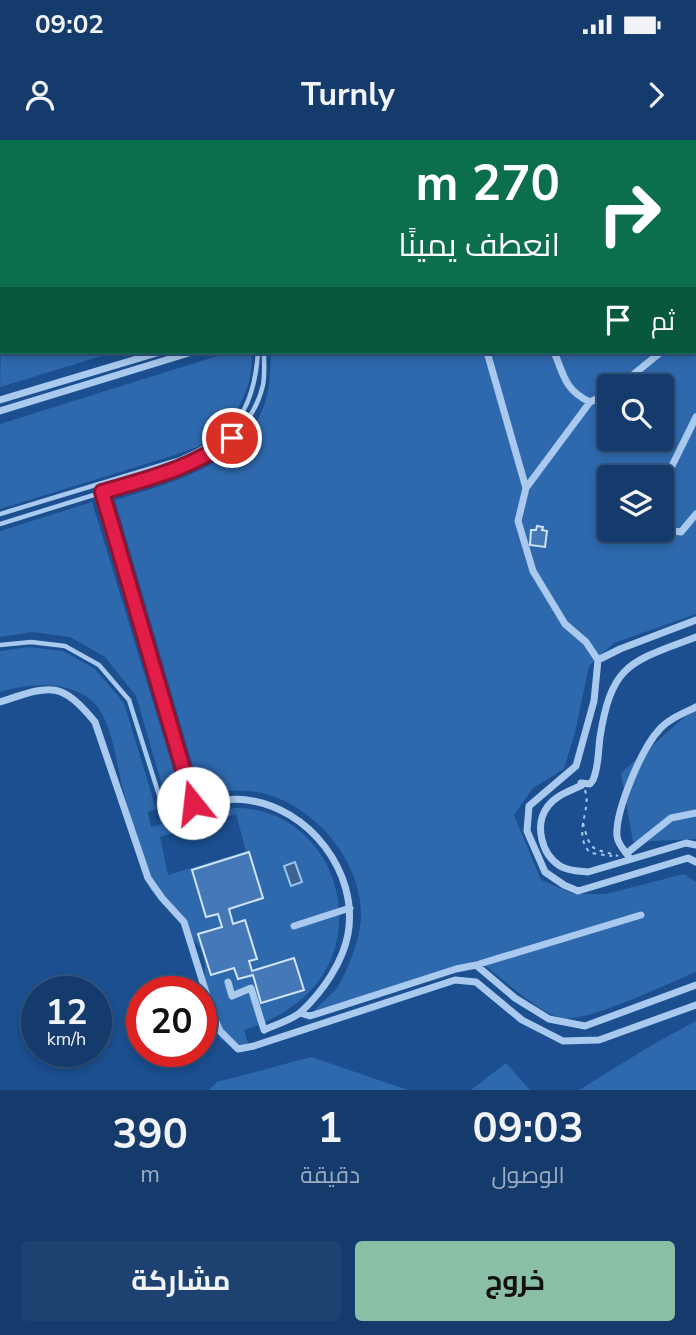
<!DOCTYPE html>
<html lang="ar">
<head>
<meta charset="utf-8">
<style>
	:root { --surface:#143b6b; --page:#1d4271; --text:#f1f3f6; --muted:#9dadc1; --line:#33557e; --accent:#8abfa5 }
	body { margin:0; font-family:"Nunito Sans",Cairo,sans-serif; background:var(--page); color:var(--text); direction:rtl; height:100vh; display:flex; flex-direction:column; font-size:26px; white-space:nowrap }
	* { box-sizing:border-box; margin:0 }
	p { font-size:23px; color:var(--muted) }
	.icon { flex:none; width:38px; height:38px; fill:none; stroke:currentColor; stroke-width:2; stroke-linecap:round; stroke-linejoin:round }
	.map { position:relative; height:950px; overflow:hidden; direction:ltr }
	.sheet { display:flex; flex-direction:column; background:var(--surface); flex:1 }
	.sheet>* { flex:none }
	.top-card { position:absolute; left:0px; top:0px; width:696px; height:214px; box-shadow:0 4px 10px #0003,0 0 0 2px var(--line); direction:rtl; background:#0b6e4f; color:#fff; overflow:hidden }
	.buttons { position:absolute; left:597px; top:234px; display:grid; gap:14px }
	.buttons a { display:grid; place-items:center; width:77px; height:77px; border-radius:7px; background:var(--surface); box-shadow:0 4px 10px #0003,0 0 0 2px var(--line); font-size:35px }
	.speed { position:absolute; left:21px; top:836px; display:flex; gap:14px; font-size:35px; font-weight:700; text-align:center }
	.speed>* { display:grid; place-content:center; width:91px; height:91px; border-radius:50%; background:var(--surface); box-shadow:0 4px 10px #0003,0 0 0 2px var(--line); line-height:1 }
	.speed small { font-size:18px; font-weight:400 }
	.speed .limit { border:10px solid #d22; background:#fff; color:#111 }
	.pin { position:absolute; display:grid; place-items:center; width:60px; height:60px; color:#fff; margin:-30px; border:4px solid #fff; border-radius:50%; box-shadow:0 2px 7px #0007 }
	.me { position:absolute; width:77px; margin:-38px; rotate:344deg; stroke-linejoin:round; filter:drop-shadow(0 0 5px #0008) }
	.turn { display:flex; align-items:center; gap:24px; height:147px; padding:0 21px; font-size:32px }
	.turn .icon { width:91px; height:91px; stroke-width:2.5 }
	.turn b { display:block; font-size:49px; line-height:60px }
	.then { display:flex; align-items:center; height:66px; padding:0 21px; background:#0003; gap:14px; font-size:26px }
	.eta { display:flex; justify-content:space-evenly; align-items:center; height:119px; text-align:center }
	.eta b { font-size:42px; font-weight:700; line-height:49px }
	.primary-button { display:flex; gap:14px; margin-top:auto; padding:14px 21px }
	.primary-button a { flex:1; height:80px; border-radius:7px; background:var(--accent); color:#111; font-size:28px; font-weight:700; line-height:80px; text-align:center }
	.primary-button a+a { background:var(--page); color:var(--text) }
	.status { display:flex; justify-content:space-between; align-items:center; height:49px; padding:0 35px; background:var(--surface); direction:ltr }
	.status svg { height:19px; fill:currentColor }
	header { display:flex; justify-content:space-between; align-items:center; height:91px; padding:0 21px; background:var(--surface); font-size:32px; font-weight:700 }
	.map>svg:first-child { display:block }
	.green { fill:#2e69ad; fill-rule:evenodd }
	.water { fill:#3c6290; stroke:#9cc4f0; stroke-width:2 }
	.building { fill:#4478b7; stroke:#cfe3fa; stroke-width:2 }
	.lines { fill:none; stroke-linecap:round; stroke-linejoin:round }
	.path { stroke:#a9c9ee; stroke-width:2; stroke-dasharray:3.5 5; stroke-linecap:butt }
	.lane { stroke:#a9c9ee; stroke-width:4.5 }
	.street { stroke:#a9c9ee; stroke-width:7 }
	.primary { stroke:#f0f6ff; stroke-width:14 }
	.route-casing { stroke:#92132f; stroke-width:18 }
	.route { stroke:#e11d48; stroke-width:12 }
</style>
</head>
<body>
<div class="status"><b>09:02</b><svg viewBox="0 0 49 12"><path d="M0 12V9h3v3zM5 12V6h3v6zM10 12V3h3v9zM15 12V0h3v12zM26 1h20v11H26zM47 4h2v5h-2z"/></svg></div>
<header><svg class="icon" aria-label="forward" viewBox="0 0 24 24"><path d="M9 5l7 7-7 7"/></svg>Turnly<svg class="icon" aria-label="person" viewBox="0 0 24 24"><circle cx="12" cy="8" r="4"/><path d="M4 21q1-7 8-7t8 7"/></svg></header>
<div class="map">
<svg width="696" height="950" viewBox="0 0 696 950">
	<rect width="100%" height="100%" fill="#1b4f8f"/>
	<path class="green" d="M 110,0 L 696,0 L 696,474 L 614,503 L 589,526 L 575,592 L 564,629 L 533,648 L 514,675 L 541,740 L 574,754 L 606,754 L 684,734 L 696,742 L 696,832 C 668,843 590,882 563,878 C 542,876 496,833 478,820 L 314,871 C 321,863 330,856 337,848 C 345,837 356,807 359,793 C 373,729 312,657 249,651 C 234,649 216,653 201,654 L 115,360 C 177,341 259,322 269,244 C 271,234 270,222 271,212 L 695,212 L 695,2 L 107,2 ZM 609,247 L 662,247 L 662,299 L 609,299 ZM 609,338 L 662,338 L 662,390 L 609,390 Z
		M 2,159 L 2,212 L 115,212 L 0,247 Z
		M 230,212 L 251,212 C 256,247 232,288 201,305 C 194,309 184,311 175,315 L 0,369 L 0,284 Z
		M 92,362 L 183,661 L 168,666 L 136,556 L 105,517 L 70,497 L 32,492 L 0,497 L 0,391 Z
		M 29,507 L 63,511 L 95,529 L 124,563 L 156,669 L 148,672 L 151,687 L 185,677 L 187,688 L 160,697 L 168,735 L 246,711 L 236,674 L 209,682 L 207,671 C 217,670 228,668 239,668 C 322,671 366,768 322,836 C 305,863 273,881 244,890 L 248,903 L 232,906 L 220,899 L 204,861 L 205,824 L 200,807 L 150,749 L 144,735 C 136,704 129,673 121,641 C 116,619 113,594 102,574 C 83,539 33,542 0,552 L 0,511 Z
		M 696,567 L 696,699 L 633,702 L 621,633 Z
		M 696,881 L 696,950 L 579,950 L 652,905 Z
		M 311,917 L 408,950 L 209,950 L 217,942 Z
		M 506,923 L 530,950 L 471,950 Z"/>
	<path class="water" d="M 295,722 L 302,742 L 291,746 L 284,726 Z"/>
	<path class="building" d="M 537,386 L 543,387 L 542,390 L 547,391 L 545,407 L 530,405 L 531,390 L 536,390 Z
		M 249,712 L 263,758 L 229,769 L 233,784 L 245,780 L 257,819 L 249,821 L 252,831 L 294,818 L 304,850 L 261,863 L 253,835 L 238,839 L 234,828 L 211,835 L 198,794 L 222,787 L 218,774 L 206,777 L 192,730 Z"/>
	<g class="lines">
		<path class="path" d="M 585,650 C 592,671 572,692 590,713 L 612,716
			M 583,683 C 591,713 591,707 618,716"/>
		<path class="lane" d="M 84,0 L 84,2
			M 347,0 L 351,2
			M 480,0 L 481,2
			M 138,2 L 139,0
			M 0,20 L 2,22
			M 0,63 L 2,63
			M 0,69 L 2,69
			M 0,131 L 2,130
			M 0,149 L 2,148
			M 0,155 L 2,154
			M 102,353 L 197,674
			M 0,374 L 178,320 C 234,297 254,272 258,212
			M 0,384 L 181,328 C 219,312 253,288 263,245 C 265,235 264,222 264,212
			M 0,505 L 31,502 L 65,506 L 99,525 L 129,560 L 165,674 L 193,663"/>
		<path class="street" d="M 695,185 L 696,184
			M 487,212 L 526,348
			M 554,212 C 564,234 564,250 590,262 L 609,253
			M 618,247 L 661,212
			M 0,260 L 160,212
			M 590,262 L 526,348 L 518,381 L 533,431 L 565,484 L 586,502 L 598,520
			M 0,271 L 192,212
			M 662,365 L 667,336 L 696,277
			M 662,370 L 666,390 L 681,392 L 696,374
			M 696,480 L 620,509 L 598,520 L 594,561 L 576,626 L 529,666 L 527,691 L 545,732 L 564,745 L 578,751 L 688,718 L 696,722
			M 696,497 C 631,522 612,522 600,597 C 598,612 599,626 593,640 L 590,644 L 581,643 L 582,645 C 570,651 556,655 548,666 C 534,684 541,714 560,726 C 568,731 578,731 588,732 L 686,703 L 696,705
			M 0,562 C 49,546 60,539 95,582 L 148,738 L 162,758 L 184,782 L 213,875 L 220,891 L 238,909 L 254,906 L 455,840 L 476,842 L 522,880 L 563,901 L 599,900 L 696,865
			M 193,663 C 210,662 230,657 247,660 C 309,668 359,732 348,794 C 343,822 323,851 302,871 C 293,880 276,884 264,890 L 251,848 L 232,856 L 228,842
			M 627,713 L 671,678 L 696,673
			M 630,719 C 626,711 618,706 617,696 C 615,671 642,608 659,590 C 668,579 684,573 696,567
			M 294,786 L 350,768
			M 476,825 L 641,775
			M 300,873 L 310,876 L 456,829 L 476,825 L 515,858 L 549,879 L 585,886 L 696,845"/>
		<path class="primary" d="M 695,28 L 696,27
			M 695,40 L 696,39"/>
	</g>
	<g class="lines">
		<g class="route-casing">
			<path id="route" d="M 193,663 L 102,352 C 150,338 191,329 232,298"/>
		</g>
		<use href="#route" class="route"/>
	</g>
</svg>
<div class="buttons">
<a><svg class="icon" aria-label="search" viewBox="0 0 24 24"><circle cx="10" cy="10" r="6"/><path d="M15 15l6 6"/></svg></a>
<a><svg class="icon" aria-label="layers" viewBox="0 0 24 24"><path d="M12 4l9 5-9 5-9-5zM3 14l9 5 9-5"/></svg></a>
</div>
<div class="speed"><div>12<small>km/h</small></div><div class="limit">20</div></div>
<div class="pin" style="left:232px;top:298px;background:#d93025"><svg class="icon" aria-label="arrive" viewBox="0 0 24 24"><path d="M6 21V4h12l-3 4 3 4H6"/></svg></div>
<svg class="me" style="left:193px;top:663px" viewBox="-20 -20 40 40"><circle r="19" fill="#fff"/><path d="M0-13L10 11 0 6-10 11z" fill="#e11d48"/></svg>
<div class="top-card">
<div class="turn"><svg class="icon" aria-label="right" viewBox="0 0 24 24"><path d="M7 20v-9h11M14 6l5 5-5 5"/></svg><div><b>270 m</b>انعطف يمينًا</div></div>
<div class="then">ثم<svg class="icon" aria-label="arrive" viewBox="0 0 24 24"><path d="M6 21V4h12l-3 4 3 4H6"/></svg></div>
</div>
</div>
<section class="sheet">
<div class="eta">
<div><b>09:03</b><p>الوصول</p></div>
<div><b>1</b><p>دقيقة</p></div>
<div><b>390</b><p>m</p></div>
</div>
<div class="primary-button"><a>خروج</a><a>مشاركة</a></div>
</section>
</body>
</html>
